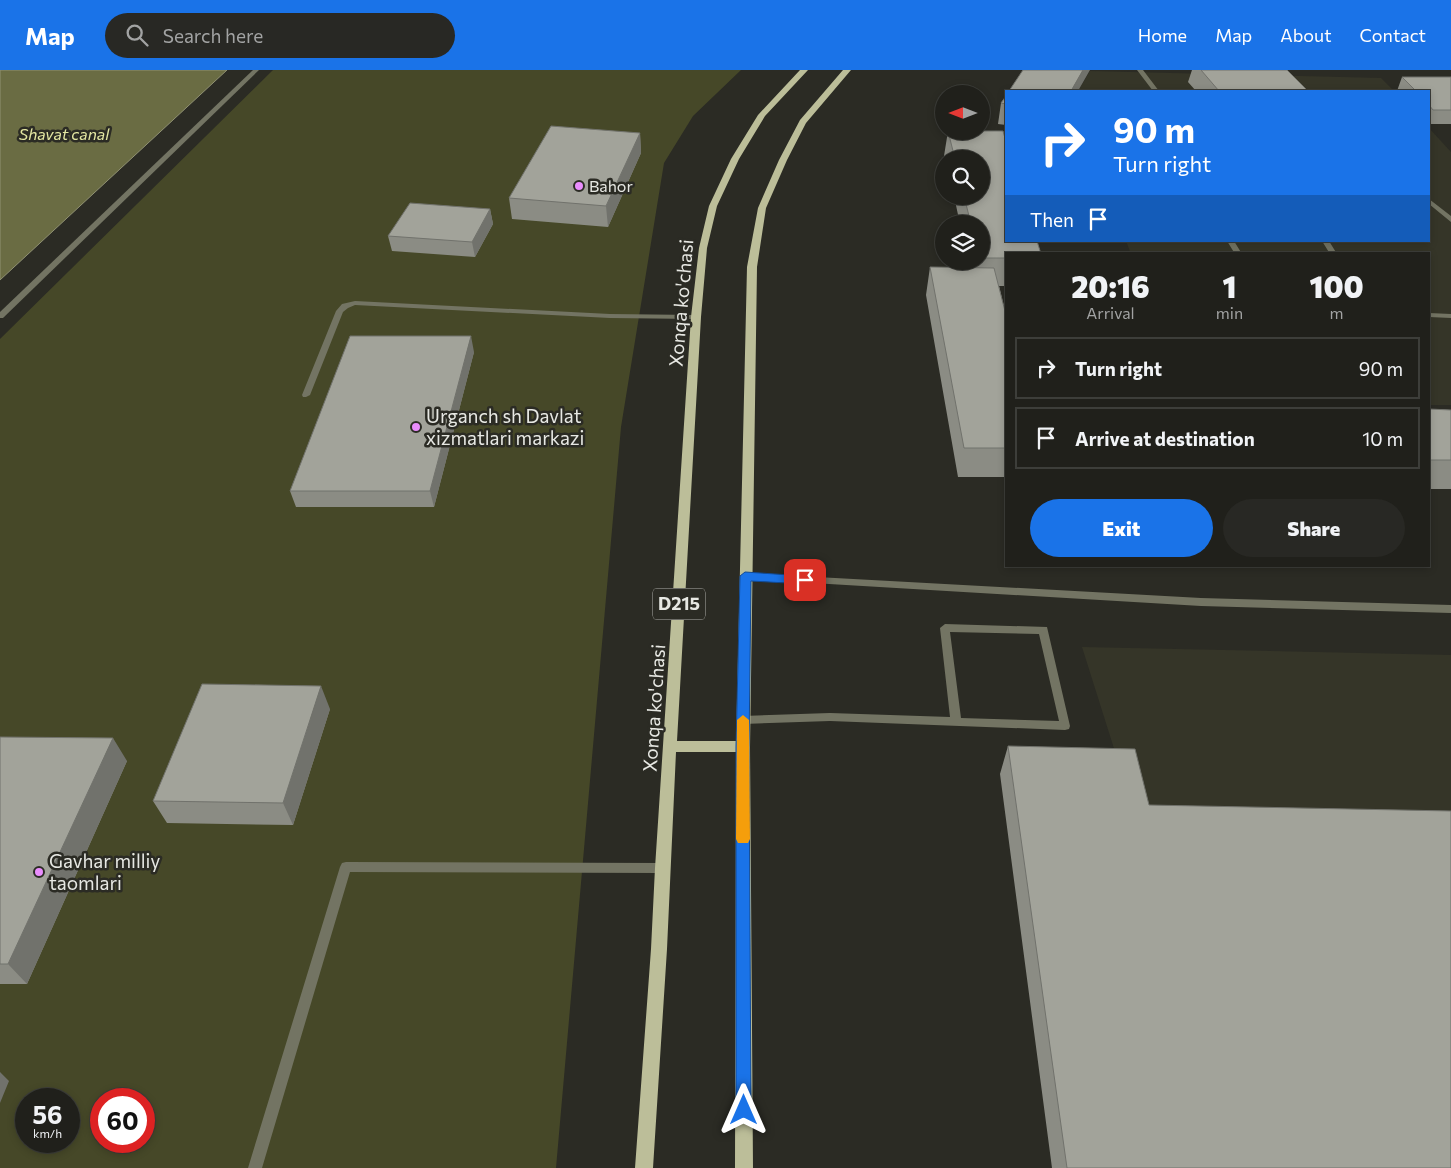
<!DOCTYPE html>
<html lang="en">
<head>
<meta charset="utf-8">
<style>
	:root { --surface:#20201b; --page:#282824; --text:#f1f3f6; --muted:#a2a3a3; --line:#3d3e3a; --accent:#1a73e8 }
	body { margin:0; font-family:Commissioner,sans-serif; background:var(--page); color:var(--text); height:100vh; display:flex; flex-direction:column; font-size:19px; white-space:nowrap }
	* { box-sizing:border-box; margin:0 }
	p { font-size:16px; color:var(--muted) }
	.icon { flex:none; width:28px; height:28px; fill:none; stroke:currentColor; stroke-width:2; stroke-linecap:round; stroke-linejoin:round }
	.map { position:relative; flex:1; overflow:hidden }
	.sheet { position:absolute; left:1005px; top:182px; width:425px; height:315px; display:flex; flex-direction:column; background:var(--surface); border-radius:0px; box-shadow:0 2px 8px #0003,0 0 0 1px var(--line) }
	.sheet>* { flex:none }
	.guide { position:absolute; left:1005px; top:20px; width:425px; height:152px; border-radius:0px; box-shadow:0 2px 8px #0003,0 0 0 1px var(--line); background:#1a73e8; color:#fff; overflow:hidden }
	.needle { width:32px; rotate:270deg }
	.controls { position:absolute; left:935px; top:15px; display:grid; gap:10px }
	.controls a { display:grid; place-items:center; width:55px; height:55px; border-radius:50%; background:var(--surface); box-shadow:0 2px 8px #0003,0 0 0 1px var(--line); font-size:25px }
	.speed { position:absolute; left:15px; top:1018px; display:flex; gap:10px; font-size:25px; font-weight:700; text-align:center }
	.speed>* { display:grid; place-content:center; width:65px; height:65px; border-radius:50%; background:var(--surface); box-shadow:0 2px 8px #0003,0 0 0 1px var(--line); line-height:1 }
	.speed small { font-size:12px; font-weight:400 }
	.speed .limit { border:8px solid #d22; background:#fff; color:#111 }
	.pin { position:absolute; display:grid; place-items:center; width:42px; height:42px; color:#fff; margin:-21px; border-radius:10px; box-shadow:0 2px 8px #0006 }
	.me { position:absolute; width:55px; margin:-28px; rotate:0deg; stroke-linejoin:round; filter:drop-shadow(0 0 4px #0008) }
	.turn { display:flex; align-items:center; gap:18px; height:105px; padding:0 25px; font-size:22px }
	.turn .icon { width:65px; height:65px; stroke-width:2.5 }
	.turn b { display:block; font-size:35px; line-height:42px }
	.then { display:flex; align-items:center; height:48px; padding:0 25px; background:#0003; gap:10px; font-size:19px }
	.eta { display:flex; justify-content:space-evenly; align-items:center; height:85px; text-align:center }
	.eta b { font-size:30px; font-weight:800; line-height:35px }
	.action { display:flex; gap:10px; margin-top:auto; padding:10px 25px }
	.action a { flex:1; height:58px; border-radius:30px; background:var(--accent); color:#fff; font-size:20px; font-weight:800; line-height:58px; text-align:center }
	.action a+a { background:var(--page); color:var(--text) }
	ul { padding:0; list-style:none }
	li { display:flex; align-items:center; gap:15px; height:62px; margin:0 10px 8px; padding:0 15px; border:2px solid var(--line); border-radius:0px }
	li div { flex:1 }
	li b { display:block; font-size:19px }
	li em { font-style:normal }
	header { display:flex; align-items:center; gap:30px; box-sizing:border-box; height:70px; padding:0 25px; background:var(--accent); color:#fff }
	header strong { font-size:24px }
	nav { display:flex; gap:28px; margin-inline-start:auto; font-size:18px }
	.search { width:350px; height:45px; background:var(--page); display:flex; align-items:center; gap:12px; box-sizing:border-box; padding:0 18px; border-radius:28px; color:var(--muted); font-size:19px }
	.map>svg:first-child { display:block }
	.built { fill:#353528 }
	.green { fill:#464828; fill-rule:evenodd }
	.water { fill:#6a6c43; stroke:#909173 }
	.lines { fill:none; stroke-linecap:round; stroke-linejoin:round }
	.lane { fill:#737463; fill-rule:evenodd }
	.street { fill:#737463; fill-rule:evenodd }
	.primary { fill:#bcbe99; fill-rule:evenodd }
	.wall { fill:#8b8c84 }
	.shaded-wall { fill:#71726c }
	.building { fill:#a2a39a; stroke:#71726c }
	.route { fill:#1a73e8; stroke:#114b97 }
	.slow { fill:#f59e0b }
	.poi-dot { fill:#ea8dfd; stroke:#2b2b24; stroke-width:2 }
	.labels { text-anchor:middle; stroke-width:5; stroke-linejoin:round; paint-order:stroke }
	.far-water-label { font-size:16px; font-style:italic; fill:#e4e7a2; stroke:#2b2b24 }
	.far-poi-label { font-size:16px; fill:#e7e8e3; stroke:#2b2b24; text-anchor:start }
	.shield { fill:#2b2b24; stroke:#afafaa; stroke-width:1 }
	.shield-label { font-size:18px; font-weight:bold; fill:#e7e8e3 }
	.street-label { font-size:19px; fill:#e7e8e3; stroke:#2b2b24 }
	.poi-label { font-size:19px; fill:#e7e8e3; stroke:#2b2b24; text-anchor:start }
</style>
</head>
<body>
<header>
<strong>Map</strong>
<div class="search"><svg class="icon" aria-label="search" viewBox="0 0 24 24"><circle cx="10" cy="10" r="6"/><path d="M15 15l6 6"/></svg>Search here</div>
<nav><a>Home</a><a>Map</a><a>About</a><a>Contact</a></nav>
</header>
<div class="map">
<svg width="1451" height="1098" viewBox="0 0 1451 1098">
	<rect width="100%" height="100%" fill="#2b2b24"/>
	<path class="built" d="M 1090,1 L 1381,8 L 1394,21 L 1078,21 Z
		M 1429,58 L 1451,82 L 1451,335 L 1429,335 L 1429,184 L 1131,184 L 1126,171 L 1429,171 Z
		M 1082,577 L 1451,585 L 1451,1098 L 1123,707 Z"/>
	<path class="green" d="M 273,0 L 741,0 L 693,46 L 664,93 L 621,357 L 556,1098 L 0,1098 L 0,269 ZM 26,1029 L 69,1029 L 69,1071 L 26,1071 ZM 101,1029 L 144,1029 L 144,1071 L 101,1071 Z"/>
	<path class="water" d="M 0,0 L 227,0 L 0,210 Z"/>
	<g class="lines">
		<path class="lane" d="M 1137,0 L 1143,0 L 1159,21 L 1153,21 Z
			M 1429,129 L 1451,146 L 1451,152 L 1429,134 Z
			M 1227,171 L 1234,171 L 1242,184 L 1235,184 Z
			M 1322,171 L 1329,171 L 1337,184 L 1330,184 Z
			M 355,231 L 610,244 L 696,245 L 700,247 L 696,249 L 610,248 L 355,235 L 348,238 L 343,242 L 310,325 L 306,327 L 303,327 L 302,325 L 336,241 L 342,234 Z
			M 1429,243 L 1451,244 L 1451,248 L 1429,247 Z
			M 745,503 L 1201,528 L 1451,535 L 1451,543 L 1201,536 L 745,509 L 740,506 Z
			M 945,554 L 1047,557 L 1070,656 L 1069,659 L 1065,660 L 830,651 L 743,654 L 739,653 L 738,650 L 739,647 L 743,646 L 830,643 L 950,647 L 940,558 ZM 950,562 L 1039,564 L 1059,651 L 961,648 Z
			M 346,792 L 662,793 L 666,794 L 668,798 L 666,802 L 662,803 L 350,802 L 262,1098 L 248,1098 L 340,797 L 342,793 Z"/>
		<path class="street" d="M 253,0 L 259,0 L 3,248 L 0,248 L 0,242 Z"/>
		<path class="primary" d="M 800,0 L 808,0 L 765,46 L 739,89 L 717,136 L 707,178 L 701,247 L 677,671 L 736,671 L 747,197 L 758,138 L 779,90 L 800,50 L 843,0 L 851,0 L 806,53 L 787,90 L 766,138 L 757,197 L 750,677 L 753,1098 L 735,1098 L 736,682 L 676,682 L 667,879 L 653,1098 L 635,1098 L 651,879 L 655,798 L 691,247 L 699,178 L 709,136 L 731,89 L 758,45 Z"/>
	</g>
	<path class="wall" d="M 1192,0 L 1287,0 L 1308,21 L 1196,21 L 1188,12 Z
		M 1402,7 L 1451,7 L 1451,54 L 1429,54 L 1429,21 L 1397,21 Z
		M 1006,26 L 1006,55 L 998,54 L 1001,33 Z
		M 948,61 L 1003,61 L 1006,72 L 1006,171 L 1037,171 L 1041,184 L 1006,184 L 1006,216 L 999,216 L 1006,245 L 1006,407 L 958,407 L 926,225 L 930,197 L 971,198 L 969,191 L 981,191 L 981,154 L 960,154 L 954,126 L 981,126 L 981,89 L 945,89 L 944,86 Z
		M 640,63 L 641,83 L 608,157 L 512,149 L 509,128 Z
		M 490,139 L 493,154 L 475,187 L 392,181 L 388,166 Z
		M 474,282 L 434,437 L 296,437 L 290,421 Z
		M 1429,339 L 1451,340 L 1451,419 L 1429,419 Z
		M 330,639 L 293,755 L 167,753 L 153,731 Z
		M 0,667 L 127,691 L 27,914 L 0,914 Z
		M 1008,676 L 1149,735 L 1451,1098 L 1052,1098 L 1000,704 Z"/>
	<path class="shaded-wall" d="M 1083,0 L 1090,0 L 1078,21 L 1071,21 Z
		M 640,63 L 641,83 L 608,157 L 606,136 Z
		M 490,139 L 493,154 L 475,187 L 472,172 Z
		M 471,266 L 474,282 L 434,437 L 430,421 Z
		M 321,616 L 330,639 L 293,755 L 283,733 Z
		M 113,668 L 127,691 L 27,914 L 8,894 Z
		M 0,1002 L 9,1011 L 0,1033 Z"/>
	<path class="building" d="M 1023,0 L 1083,0 L 1071,21 L 1009,21 Z
		M 1201,0 L 1287,0 L 1308,21 L 1219,21 Z
		M 1402,7 L 1451,7 L 1451,40 L 1433,40 L 1429,35 L 1429,21 L 1416,21 Z
		M 1006,26 L 1006,34 L 1001,33 Z
		M 551,56 L 640,63 L 606,136 L 509,128 Z
		M 948,61 L 1003,61 L 1006,72 L 1006,171 L 1037,171 L 1041,184 L 1006,184 L 1006,188 L 981,188 L 981,154 L 971,154 L 964,126 L 981,126 L 981,89 L 955,89 Z
		M 410,133 L 490,139 L 472,172 L 388,166 Z
		M 930,197 L 994,198 L 1006,245 L 1006,378 L 964,378 Z
		M 350,266 L 471,266 L 430,421 L 290,421 Z
		M 1429,339 L 1451,340 L 1451,390 L 1429,390 Z
		M 202,614 L 321,616 L 283,733 L 153,731 Z
		M 0,667 L 113,668 L 8,894 L 0,894 Z
		M 1008,676 L 1135,679 L 1149,735 L 1451,741 L 1451,1098 L 1067,1098 Z"/>
	<path class="route" d="M 745,502 L 805,506 L 810,510 L 805,514 L 751,511 L 749,677 L 751,1040 L 749,1046 L 744,1048 L 738,1046 L 736,1040 L 736,677 L 740,506 Z"/>
	<path class="slow" d="M 743,645 L 749,650 L 750,769 L 748,773 L 738,773 L 736,769 L 737,650 Z"/>
	<g class="poi-dot">
		<circle cx="579" cy="116" r="5"/>
		<circle cx="416" cy="357" r="5"/>
		<circle cx="39" cy="802" r="5"/>
	</g>
	<g class="labels">
		<g class="far-water-label">
			<text x="64" y="70">Shavat canal</text>
		</g>
		<g class="far-poi-label">
			<text x="589" y="122">Bahor</text>
		</g>
		<rect class="shield" x="653" y="518.5" width="52" height="31" rx="4"/>
		<g class="shield-label">
			<text x="679" y="540">D215</text>
		</g>
		<g class="street-label">
			<text transform="translate(681 233) rotate(-85)" y="7">Xonqa ko'chasi</text>
			<text transform="translate(654 638) rotate(-86)" y="7">Xonqa ko'chasi</text>
		</g>
		<g class="poi-label">
			<text x="426" y="353">Urganch sh Davlat<tspan x="426" dy="22">xizmatlari markazi</tspan></text>
			<text x="49" y="798">Gavhar milliy<tspan x="49" dy="22">taomlari</tspan></text>
		</g>
	</g>
</svg>
<div class="controls">
<a><svg class="needle" viewBox="-14 -14 28 28"><path d="M0-13l5 13h-10z" fill="#e53935"/><path d="M0 13l5-13h-10z" fill="#a2a3a3"/></svg></a>
<a><svg class="icon" aria-label="search" viewBox="0 0 24 24"><circle cx="10" cy="10" r="6"/><path d="M15 15l6 6"/></svg></a>
<a><svg class="icon" aria-label="layers" viewBox="0 0 24 24"><path d="M12 4l9 5-9 5-9-5zM3 14l9 5 9-5"/></svg></a>
</div>
<div class="speed"><div>56<small>km/h</small></div><div class="limit">60</div></div>
<div class="pin" style="left:805px;top:510px;background:#d93025"><svg class="icon" aria-label="arrive" viewBox="0 0 24 24"><path d="M6 21V4h12l-3 4 3 4H6"/></svg></div>
<svg class="me" style="left:744px;top:1040px" viewBox="-20 -20 40 40"><path d="M0-17L14 15 0 8-14 15z" fill="#1a73e8" stroke="#fff" stroke-width="4"/></svg>
<div class="guide">
<div class="turn"><svg class="icon" aria-label="right" viewBox="0 0 24 24"><path d="M7 20v-9h11M14 6l5 5-5 5"/></svg><div><b>90 m</b>Turn right</div></div>
<div class="then">Then<svg class="icon" aria-label="arrive" viewBox="0 0 24 24"><path d="M6 21V4h12l-3 4 3 4H6"/></svg></div>
</div>
<section class="sheet">
<div class="eta">
<div><b>20:16</b><p>Arrival</p></div>
<div><b>1</b><p>min</p></div>
<div><b>100</b><p>m</p></div>
</div>
<ul>
<li><svg class="icon" aria-label="right" viewBox="0 0 24 24"><path d="M7 20v-9h11M14 6l5 5-5 5"/></svg><div><b>Turn right</b></div><em>90 m</em></li>
<li><svg class="icon" aria-label="arrive" viewBox="0 0 24 24"><path d="M6 21V4h12l-3 4 3 4H6"/></svg><div><b>Arrive at destination</b></div><em>10 m</em></li>
</ul>
<div class="action"><a>Exit</a><a>Share</a></div>
</section>
</div>
</body>
</html>
